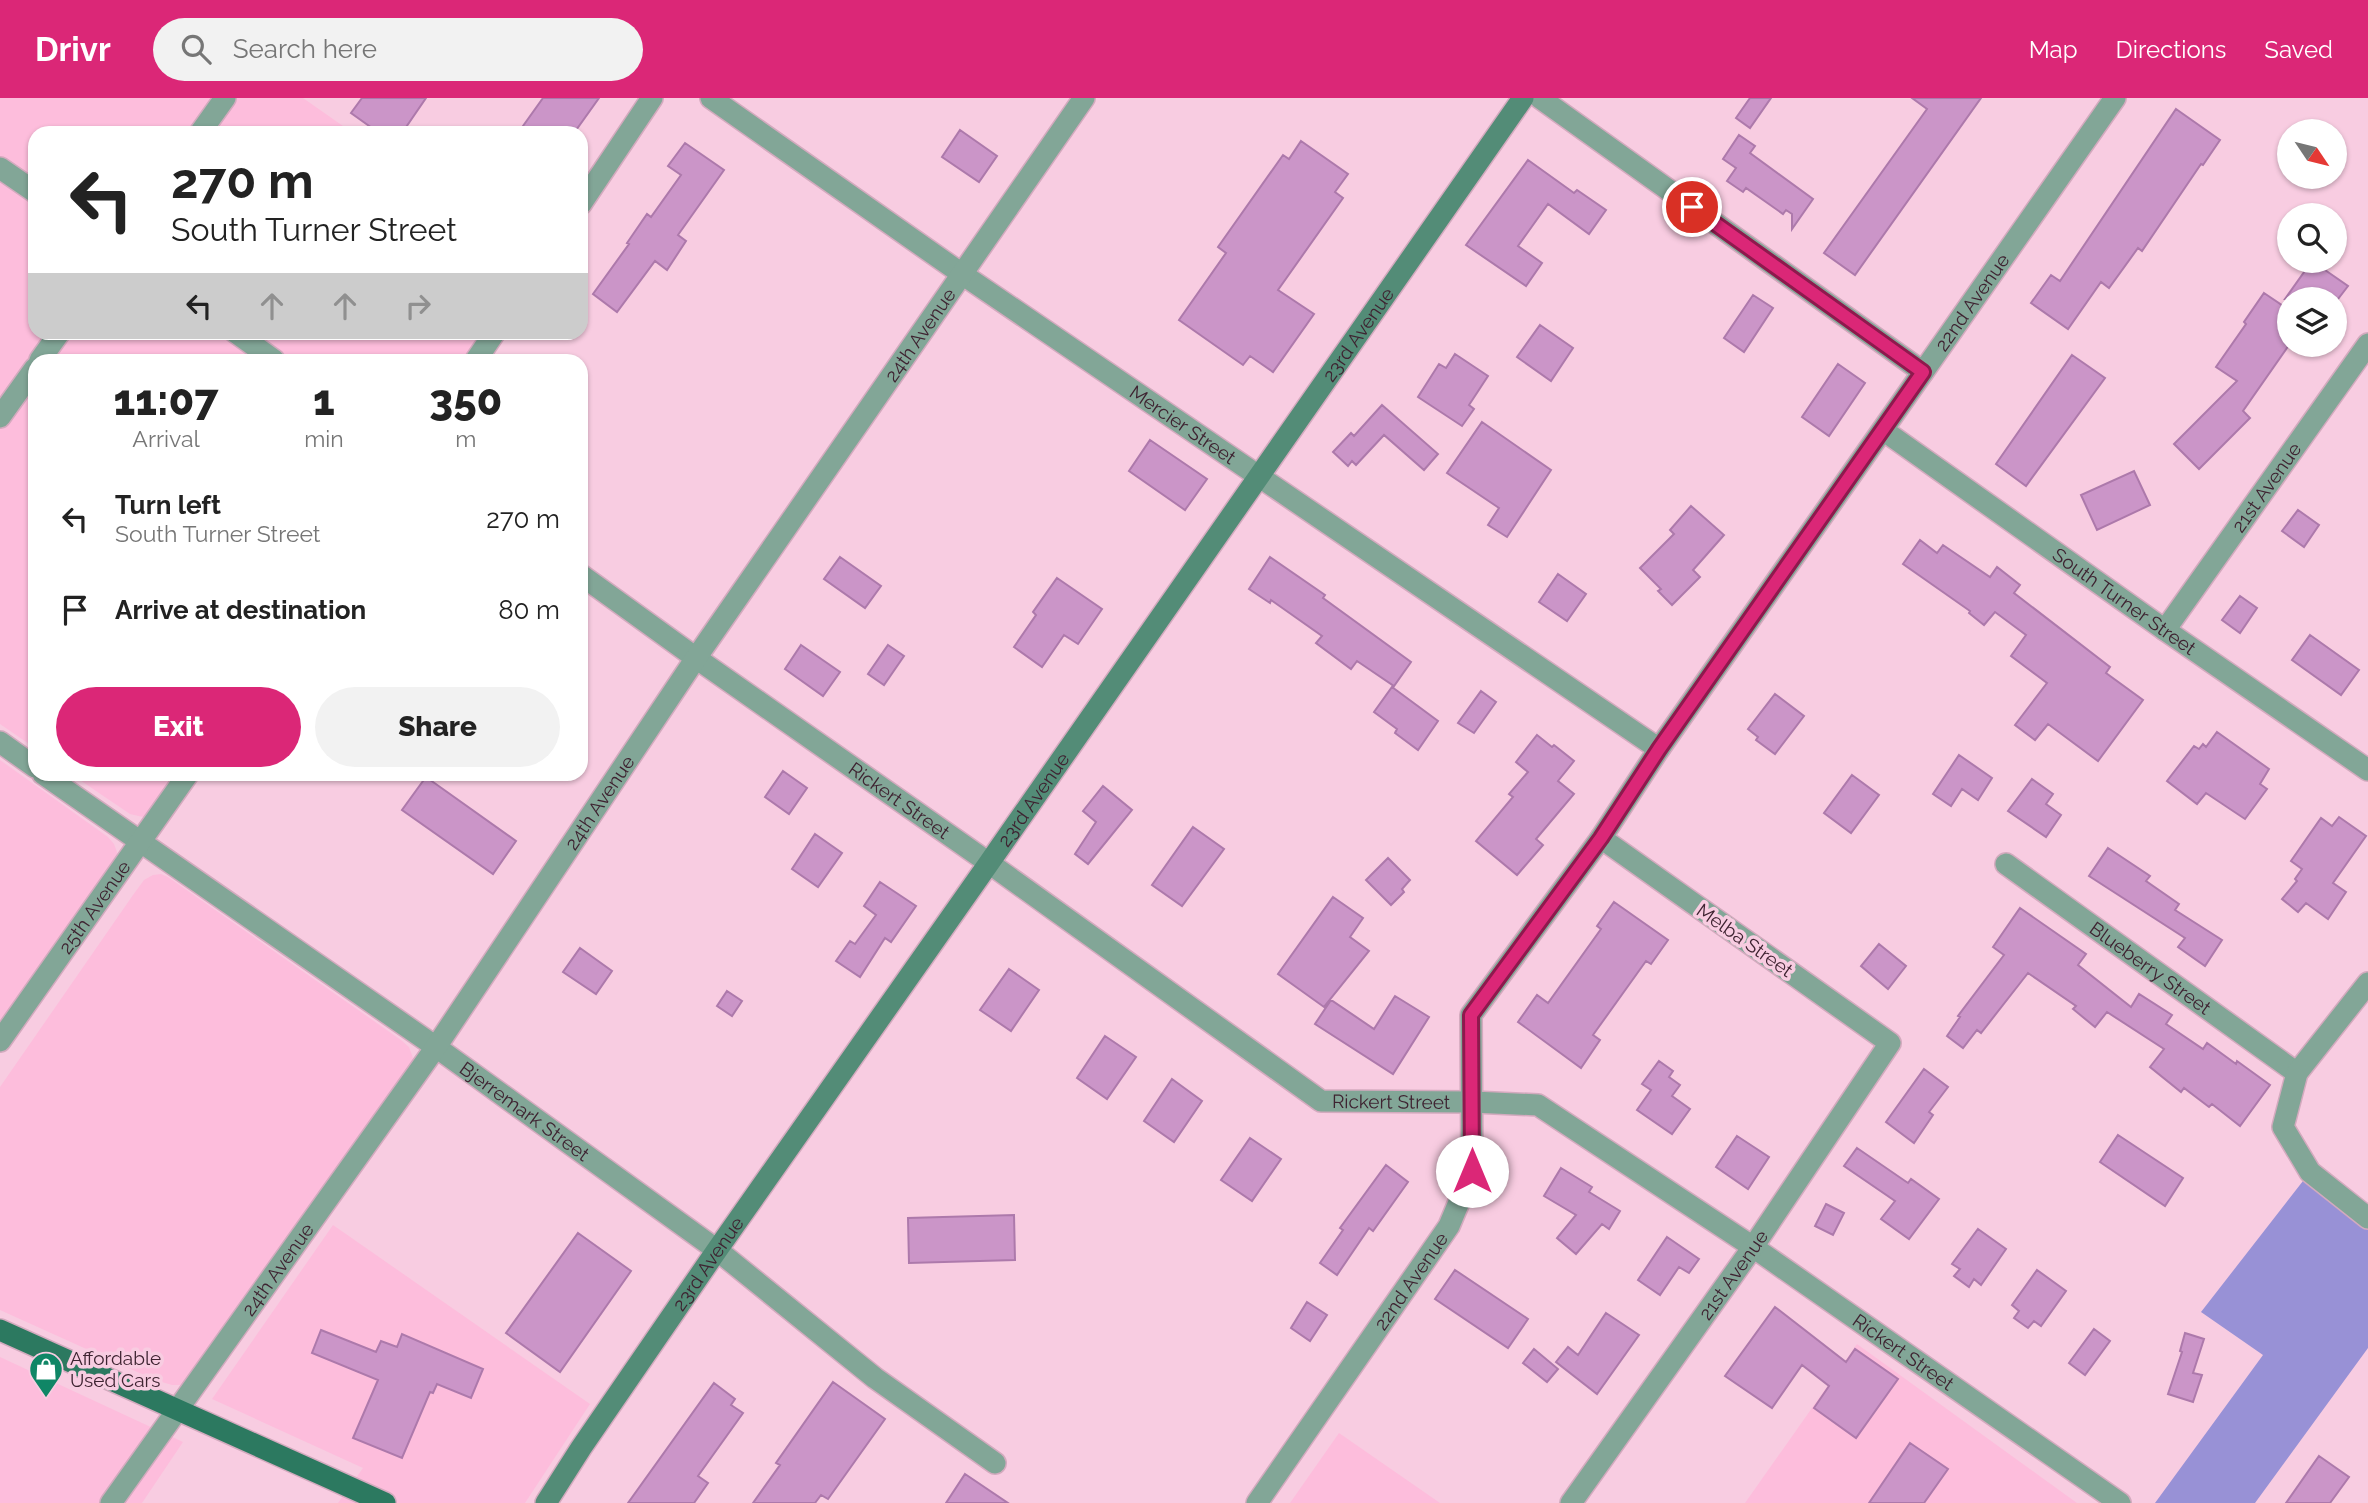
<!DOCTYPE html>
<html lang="en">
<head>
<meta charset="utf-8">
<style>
	:root { --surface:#fff; --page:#f2f2f2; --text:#222; --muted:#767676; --accent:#db2777 }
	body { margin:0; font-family:Raleway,sans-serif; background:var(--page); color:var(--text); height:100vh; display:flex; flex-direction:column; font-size:26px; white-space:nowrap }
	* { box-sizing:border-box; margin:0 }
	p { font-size:23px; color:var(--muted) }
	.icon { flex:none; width:38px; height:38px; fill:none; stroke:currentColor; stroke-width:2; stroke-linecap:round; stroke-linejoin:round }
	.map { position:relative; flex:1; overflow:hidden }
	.details { position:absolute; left:28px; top:256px; width:560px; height:427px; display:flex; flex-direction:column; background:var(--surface); border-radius:21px; box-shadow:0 2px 5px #0004 }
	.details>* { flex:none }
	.hud { position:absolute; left:28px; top:28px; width:560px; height:214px; border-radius:21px; box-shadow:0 2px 5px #0004; background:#fff; color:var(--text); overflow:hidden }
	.needle { width:46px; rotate:125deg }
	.fabs { position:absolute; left:2277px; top:21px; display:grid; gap:14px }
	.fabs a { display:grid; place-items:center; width:70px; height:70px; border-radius:50%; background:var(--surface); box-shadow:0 2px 5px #0004; font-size:35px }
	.pin { position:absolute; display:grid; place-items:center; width:60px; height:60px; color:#fff; margin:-30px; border:4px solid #fff; border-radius:50%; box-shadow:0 2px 7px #0007 }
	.me { position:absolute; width:77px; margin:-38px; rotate:0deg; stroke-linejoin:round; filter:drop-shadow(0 0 5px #0008) }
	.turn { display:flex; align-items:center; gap:24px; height:147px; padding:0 28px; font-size:32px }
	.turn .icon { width:91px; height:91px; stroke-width:2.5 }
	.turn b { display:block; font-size:49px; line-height:60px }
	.lanes { display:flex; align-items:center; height:66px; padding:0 28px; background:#0003; justify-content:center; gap:35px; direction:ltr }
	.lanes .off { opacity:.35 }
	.eta { display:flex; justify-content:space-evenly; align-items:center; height:119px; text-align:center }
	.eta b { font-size:42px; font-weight:800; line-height:49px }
	.button { display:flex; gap:14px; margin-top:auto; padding:14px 28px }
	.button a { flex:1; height:80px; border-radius:42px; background:var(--accent); color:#fff; font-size:28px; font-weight:800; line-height:80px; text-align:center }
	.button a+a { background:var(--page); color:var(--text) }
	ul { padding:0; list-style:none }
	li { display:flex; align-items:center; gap:21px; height:91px; padding:0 28px }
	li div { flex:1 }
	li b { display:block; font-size:26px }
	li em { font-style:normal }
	header { display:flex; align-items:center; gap:42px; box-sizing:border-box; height:98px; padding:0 35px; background:var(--accent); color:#fff }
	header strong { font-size:33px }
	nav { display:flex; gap:38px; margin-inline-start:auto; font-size:24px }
	.search { width:490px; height:63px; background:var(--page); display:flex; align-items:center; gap:18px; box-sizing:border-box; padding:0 24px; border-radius:38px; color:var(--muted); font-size:26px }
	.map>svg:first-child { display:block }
	.built { fill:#fdbddc }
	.forest { fill:#9891d6 }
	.building { fill:#cb95c8; stroke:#ad79ab; stroke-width:2 }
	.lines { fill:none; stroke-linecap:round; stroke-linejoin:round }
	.street-casing { stroke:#d3aabe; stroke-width:24 }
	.secondary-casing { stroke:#d3aabe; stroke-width:24 }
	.primary-casing { stroke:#d3aabe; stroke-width:24 }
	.street { stroke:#82a697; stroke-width:21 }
	.secondary { stroke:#538c77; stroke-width:21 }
	.primary { stroke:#2c7960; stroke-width:21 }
	.route-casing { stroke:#8e194d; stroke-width:18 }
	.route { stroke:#db2777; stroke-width:12 }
	.labels { text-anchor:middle; stroke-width:7; stroke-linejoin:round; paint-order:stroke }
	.street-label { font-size:19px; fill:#3e2331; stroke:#f8cce1 }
	.poi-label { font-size:19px; fill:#3e2331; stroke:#f8cce1; text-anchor:start }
</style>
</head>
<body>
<header>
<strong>Drivr</strong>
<div class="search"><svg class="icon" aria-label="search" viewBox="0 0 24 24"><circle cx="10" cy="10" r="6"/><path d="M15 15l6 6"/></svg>Search here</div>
<nav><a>Map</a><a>Directions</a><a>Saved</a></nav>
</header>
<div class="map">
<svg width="2368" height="1405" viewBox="0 0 2368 1405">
	<rect width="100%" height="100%" fill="#f8cce1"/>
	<path class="built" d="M 0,0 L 303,0 L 353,35 L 35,35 L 35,234 L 486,235 L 466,262 L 35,262 L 35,650 L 0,626 Z
		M 0,662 L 108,739 L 114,746 L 117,754 L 117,766 L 0,932 Z
		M 71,676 L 179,676 L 147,717 L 143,719 L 130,716 Z
		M 161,776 L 168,779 L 401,942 L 409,949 L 413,960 L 411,968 L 185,1286 L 179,1287 L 172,1287 L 155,1282 L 0,1212 L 0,989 L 133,797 L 144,782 L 153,777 Z
		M 333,1127 L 590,1306 L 525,1405 L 338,1405 L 363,1370 L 212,1301 Z
		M 1857,1246 L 2077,1405 L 1745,1405 Z
		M 0,1259 L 183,1344 L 142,1405 L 0,1405 Z
		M 1339,1335 L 1440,1405 L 1290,1405 Z"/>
	<path class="forest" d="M 2310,1074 L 2368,1120 L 2368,1250 L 2255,1405 L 2155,1405 L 2263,1257 L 2201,1214 Z"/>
	<path class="building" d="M 362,0 L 426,0 L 402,35 L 379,35 L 351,15 Z
		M 543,0 L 599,0 L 574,35 L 518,35 Z
		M 1750,0 L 1771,0 L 1750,30 L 1736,20 Z
		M 1912,0 L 1981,0 L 1855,177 L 1824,155 L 1927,11 Z
		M 2176,11 L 2220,42 L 2203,67 L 2201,66 L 2142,153 L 2138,150 L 2109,190 L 2101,184 L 2068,231 L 2031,205 L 2051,177 L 2060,183 Z
		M 960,32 L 997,58 L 979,84 L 942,59 Z
		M 1739,37 L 1755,48 L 1750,55 L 1813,101 L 1792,131 L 1792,116 L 1786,112 L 1783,116 L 1746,90 L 1743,94 L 1727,83 L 1736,70 L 1723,61 Z
		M 1301,43 L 1348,76 L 1335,94 L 1343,100 L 1278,192 L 1314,216 L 1273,274 L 1250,258 L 1243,267 L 1179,222 L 1226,155 L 1218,149 L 1283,57 L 1289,61 Z
		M 685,45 L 724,72 L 678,137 L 686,143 L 667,172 L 655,163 L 617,214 L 593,196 L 629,146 L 627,145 L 647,116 L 651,119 L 681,77 L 668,68 Z
		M 1528,62 L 1574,95 L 1577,92 L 1606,112 L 1589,136 L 1548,106 L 1518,148 L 1542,165 L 1526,188 L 1466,147 Z
		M 2312,163 L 2348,188 L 2338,201 L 2285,201 Z
		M 2264,195 L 2289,212 L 2289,247 L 2243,313 L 2250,320 L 2199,371 L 2174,346 L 2237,283 L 2216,269 L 2246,226 L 2244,224 Z
		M 1753,197 L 1773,210 L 1744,254 L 1724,240 Z
		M 1540,227 L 1573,250 L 1551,283 L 1517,259 Z
		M 1455,256 L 1488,278 L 1469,307 L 1474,311 L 1462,328 L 1418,299 L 1439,266 L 1446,270 Z
		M 2072,257 L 2105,280 L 2026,388 L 1996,366 Z
		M 1838,266 L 1865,285 L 1829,338 L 1802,319 Z
		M 1382,307 L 1438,356 L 1424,372 L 1384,337 L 1356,367 L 1352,363 L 1348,368 L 1333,354 L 1351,335 L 1354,338 Z
		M 1482,324 L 1551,372 L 1507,439 L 1488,427 L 1499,410 L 1447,375 Z
		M 1150,342 L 1207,381 L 1185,412 L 1129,373 Z
		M 2134,373 L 2150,407 L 2097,432 L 2081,397 Z
		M 1691,408 L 1724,437 L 1693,472 L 1700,479 L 1672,507 L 1658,493 L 1661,491 L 1640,470 L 1674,436 L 1670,432 Z
		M 2298,412 L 2319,427 L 2304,449 L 2282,433 Z
		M 1920,442 L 1937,455 L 1943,447 L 1990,479 L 1997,469 L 2020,487 L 2014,495 L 2110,569 L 2106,575 L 2143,602 L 2098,663 L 2048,626 L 2035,642 L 2015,627 L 2047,585 L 2011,558 L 2026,537 L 1995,514 L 1984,527 L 1969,515 L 1970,513 L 1903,466 Z
		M 840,459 L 881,488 L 865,510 L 824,481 Z
		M 1270,459 L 1325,497 L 1323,500 L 1411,564 L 1394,588 L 1357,563 L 1351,571 L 1316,545 L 1322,538 L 1271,502 L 1270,505 L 1249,491 Z
		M 1558,476 L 1586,496 L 1567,523 L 1539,504 Z
		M 1057,480 L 1102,511 L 1078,546 L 1064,537 L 1042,569 L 1014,549 L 1036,517 L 1033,514 Z
		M 2240,498 L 2257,510 L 2240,535 L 2222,522 Z
		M 2310,537 L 2359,572 L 2341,597 L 2292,562 Z
		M 801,547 L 840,574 L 823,598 L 785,571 Z
		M 888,547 L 904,558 L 884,587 L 868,576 Z
		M 1392,589 L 1438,623 L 1418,652 L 1395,635 L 1397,631 L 1374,614 Z
		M 1481,593 L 1496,604 L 1474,635 L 1458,625 Z
		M 1775,596 L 1804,618 L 1775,656 L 1756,642 L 1758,639 L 1748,631 Z
		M 2217,634 L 2269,671 L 2260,686 L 2267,691 L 2245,721 L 2206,695 L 2197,706 L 2167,683 L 2194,648 L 2199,651 L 2203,646 L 2206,649 Z
		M 1537,637 L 1552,649 L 1554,647 L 1574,663 L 1558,683 L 1574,696 L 1536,741 L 1543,747 L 1517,777 L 1476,743 L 1513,699 L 1509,696 L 1528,674 L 1516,664 Z
		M 1959,657 L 1992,680 L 1978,702 L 1962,691 L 1951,708 L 1933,696 Z
		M 783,673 L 807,690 L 789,716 L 765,699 Z
		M 1852,677 L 1879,697 L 1851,735 L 1824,715 Z
		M 426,679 L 516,743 L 493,776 L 402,712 Z
		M 2032,681 L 2053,696 L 2046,706 L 2061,717 L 2046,739 L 2008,713 Z
		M 1103,688 L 1132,712 L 1088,766 L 1075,756 L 1096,724 L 1083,713 Z
		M 2339,719 L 2366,738 L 2333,785 L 2346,794 L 2328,821 L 2306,805 L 2298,814 L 2282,801 L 2297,783 L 2295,781 L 2302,771 L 2291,763 L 2321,720 L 2332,728 Z
		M 1193,729 L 1224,751 L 1182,808 L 1152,787 Z
		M 815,736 L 842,755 L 818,789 L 792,771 Z
		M 2108,750 L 2150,778 L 2146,783 L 2179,806 L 2175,812 L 2222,842 L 2205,868 L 2178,849 L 2185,840 L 2089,778 Z
		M 1388,760 L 1410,782 L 1402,791 L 1404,794 L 1391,807 L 1366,782 Z
		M 880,784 L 916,808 L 891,844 L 885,840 L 860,879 L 836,863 L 850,843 L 855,846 L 876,817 L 864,808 Z
		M 1333,799 L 1363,820 L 1350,839 L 1369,853 L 1324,909 L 1278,876 Z
		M 1614,804 L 1668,842 L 1651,866 L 1646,863 L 1593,937 L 1600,942 L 1581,970 L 1518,924 L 1537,897 L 1548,905 L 1601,831 L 1597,828 Z
		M 2020,810 L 2086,856 L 2078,867 L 2131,909 L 2139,896 L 2172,917 L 2166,926 L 2203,951 L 2207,945 L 2236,966 L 2237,963 L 2270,987 L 2240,1028 L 2212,1006 L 2209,1009 L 2184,990 L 2181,994 L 2150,969 L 2164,951 L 2107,914 L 2095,929 L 2073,911 L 2076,908 L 2028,875 L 1981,935 L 1977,932 L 1963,950 L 1947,938 L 1960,919 L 1958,918 L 2004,857 L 1993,849 Z
		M 1879,846 L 1906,868 L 1888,891 L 1861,868 Z
		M 580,850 L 612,873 L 596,896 L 563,874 Z
		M 1009,871 L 1039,892 L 1011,933 L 980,912 Z
		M 727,893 L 742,903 L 732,918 L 717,908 Z
		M 1395,898 L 1429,919 L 1393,976 L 1315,926 L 1331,902 L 1374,931 Z
		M 1105,938 L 1136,959 L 1107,1001 L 1077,980 Z
		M 1659,963 L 1673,973 L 1669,979 L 1680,987 L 1672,998 L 1690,1011 L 1672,1036 L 1637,1012 L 1651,992 L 1642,986 Z
		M 1924,971 L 1948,989 L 1929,1014 L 1933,1017 L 1914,1045 L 1886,1024 Z
		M 1172,981 L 1202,1003 L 1174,1044 L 1144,1023 Z
		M 2118,1037 L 2183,1080 L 2165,1108 L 2100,1064 Z
		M 1737,1038 L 1769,1059 L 1748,1091 L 1716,1069 Z
		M 1250,1040 L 1281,1061 L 1252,1103 L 1221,1082 Z
		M 1857,1050 L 1908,1085 L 1911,1081 L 1939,1101 L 1909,1141 L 1881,1121 L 1895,1103 L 1844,1068 Z
		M 1386,1067 L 1408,1084 L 1373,1133 L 1369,1130 L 1337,1177 L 1320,1165 L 1343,1132 L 1340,1130 Z
		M 1561,1070 L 1592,1089 L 1589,1094 L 1620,1113 L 1609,1131 L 1602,1126 L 1576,1156 L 1557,1140 L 1576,1117 L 1544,1098 Z
		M 1826,1106 L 1844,1115 L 1833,1137 L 1815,1128 Z
		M 1014,1117 L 1015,1162 L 909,1165 L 908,1120 Z
		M 1978,1131 L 2006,1151 L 1981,1187 L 1974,1181 L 1969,1189 L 1954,1178 L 1960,1171 L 1952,1166 Z
		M 578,1135 L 631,1173 L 560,1274 L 506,1235 Z
		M 1667,1139 L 1699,1161 L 1689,1175 L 1679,1169 L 1660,1197 L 1638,1182 Z
		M 1455,1172 L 1528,1221 L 1508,1250 L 1435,1201 Z
		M 2037,1172 L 2066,1193 L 2041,1228 L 2034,1223 L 2028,1230 L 2014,1220 L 2019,1213 L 2012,1207 Z
		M 1307,1204 L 1327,1217 L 1310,1243 L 1291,1230 Z
		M 1775,1209 L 1846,1264 L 1855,1251 L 1898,1281 L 1856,1340 L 1814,1310 L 1829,1288 L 1802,1267 L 1772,1310 L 1725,1278 Z
		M 1606,1215 L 1639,1237 L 1597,1296 L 1556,1264 L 1568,1249 L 1578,1257 Z
		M 2094,1231 L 2110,1243 L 2085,1277 L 2069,1265 Z
		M 321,1232 L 376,1254 L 381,1243 L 397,1249 L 402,1236 L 483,1271 L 471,1300 L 437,1286 L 433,1295 L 430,1294 L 402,1360 L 353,1340 L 378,1282 L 312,1255 Z
		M 2185,1235 L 2204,1241 L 2193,1275 L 2202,1277 L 2193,1304 L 2168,1296 L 2182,1254 L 2180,1253 Z
		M 1534,1251 L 1558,1271 L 1547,1284 L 1523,1265 Z
		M 833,1284 L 885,1321 L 828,1401 L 821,1397 L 815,1405 L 753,1405 L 780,1367 L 776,1365 Z
		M 714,1285 L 735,1301 L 731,1307 L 743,1315 L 698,1378 L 708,1385 L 694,1405 L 628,1405 Z
		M 1910,1345 L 1948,1371 L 1924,1405 L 1869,1405 Z
		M 2319,1358 L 2349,1379 L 2330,1405 L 2286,1405 Z
		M 965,1376 L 1008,1405 L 946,1405 Z"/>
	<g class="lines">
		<g class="street-casing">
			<g id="street">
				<path id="s1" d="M 711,0 L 962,176 L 1659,651"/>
				<path d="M 1540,0 L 1923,274"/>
				<path d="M 200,35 L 225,0"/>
				<path d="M 0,70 L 35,94"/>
				<path d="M 581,106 L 652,0"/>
				<path d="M 235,234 L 274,262"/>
				<path d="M 40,262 L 60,234"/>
				<path d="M 476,262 L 495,234"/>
				<path d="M 0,319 L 35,270"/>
				<path id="s2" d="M 1883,332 L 2165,532 L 2368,672"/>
				<path id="s3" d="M 581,477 L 696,560 L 989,765 L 1321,1003 L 1473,1004 L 1538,1007 L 1753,1149 L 2120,1405"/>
				<path id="s4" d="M 2165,532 L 2368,246"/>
				<path d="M 0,644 L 35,669"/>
				<path id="s5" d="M 43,676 L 436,949 L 717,1152 L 875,1280 L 995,1365"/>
				<path id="s6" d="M 2006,766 L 2297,975"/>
				<path d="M 2368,885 L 2297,975 L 2283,1029 L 2310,1074 L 2368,1120"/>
				<path id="s7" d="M 0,943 L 188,676"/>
				<path id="s8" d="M 111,1405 L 436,949 L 696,560 L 1084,0"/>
				<path id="s9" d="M 1257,1405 L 1449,1128 L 1472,1073 L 1471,917 L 1601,740 L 1659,651 L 2115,0"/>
				<path id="s10" d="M 1571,1405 L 1753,1149 L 1890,945 L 1601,740"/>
			</g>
		</g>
		<g class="secondary-casing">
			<g id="secondary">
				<path id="s11" d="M 546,1405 L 581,1350 L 717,1152 L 989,765 L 1523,0"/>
			</g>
		</g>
		<g class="primary-casing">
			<path id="primary" d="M 0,1232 L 385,1405"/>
		</g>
		<use href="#street" class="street"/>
		<use href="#secondary" class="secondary"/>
		<use href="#primary" class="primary"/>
	</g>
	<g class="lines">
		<g class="route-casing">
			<path id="route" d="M 1472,1073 L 1471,917 L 1601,740 L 1659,651 L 1923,274 L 1692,109"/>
		</g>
		<use href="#route" class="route"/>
	</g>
	<defs>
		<g id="shop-pin" transform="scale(1.75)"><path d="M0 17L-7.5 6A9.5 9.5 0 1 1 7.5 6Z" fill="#108666" stroke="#f8cce1"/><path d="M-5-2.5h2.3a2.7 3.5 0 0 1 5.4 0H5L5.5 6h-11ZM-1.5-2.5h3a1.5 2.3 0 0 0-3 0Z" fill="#fff"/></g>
	</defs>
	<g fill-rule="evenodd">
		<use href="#shop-pin" x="46" y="1271"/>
	</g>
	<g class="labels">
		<g class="street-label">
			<text dy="7" stroke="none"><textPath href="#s9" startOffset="1424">22nd Avenue</textPath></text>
			<text dy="7" stroke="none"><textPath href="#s8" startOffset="1421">24th Avenue</textPath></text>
			<text dy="7" stroke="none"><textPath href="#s11" startOffset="1423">23rd Avenue</textPath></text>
			<text dy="7" stroke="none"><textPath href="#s1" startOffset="574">Mercier Street</textPath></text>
			<text dy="7" stroke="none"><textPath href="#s4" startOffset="175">21st Avenue</textPath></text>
			<text dy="7" stroke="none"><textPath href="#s2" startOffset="296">South Turner Street</textPath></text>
			<text dy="7" stroke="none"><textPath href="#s3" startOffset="390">Rickert Street</textPath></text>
			<text dy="7" stroke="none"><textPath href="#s11" startOffset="856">23rd Avenue</textPath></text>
			<text dy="7" stroke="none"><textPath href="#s8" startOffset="854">24th Avenue</textPath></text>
			<text dy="7" stroke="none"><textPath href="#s7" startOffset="164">25th Avenue</textPath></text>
			<text transform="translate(1745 842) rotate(35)" y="7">Melba Street</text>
			<text dy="7" stroke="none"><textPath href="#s6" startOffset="178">Blueberry Street</textPath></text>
			<text dy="7" stroke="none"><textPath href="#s3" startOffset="978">Rickert Street</textPath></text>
			<text dy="7" stroke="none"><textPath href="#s5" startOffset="588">Bjerremark Street</textPath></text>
			<text dy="7" stroke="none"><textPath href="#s11" startOffset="289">23rd Avenue</textPath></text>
			<text dy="7" stroke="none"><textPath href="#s8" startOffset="287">24th Avenue</textPath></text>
			<text dy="7" stroke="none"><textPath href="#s10" startOffset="280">21st Avenue</textPath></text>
			<text dy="7" stroke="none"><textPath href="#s9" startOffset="270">22nd Avenue</textPath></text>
			<text dy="7" stroke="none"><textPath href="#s3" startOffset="1566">Rickert Street</textPath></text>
		</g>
		<g class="poi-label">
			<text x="70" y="1267">Affordable<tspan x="70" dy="22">Used Cars</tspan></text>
		</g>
	</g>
</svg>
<div class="fabs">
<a><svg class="needle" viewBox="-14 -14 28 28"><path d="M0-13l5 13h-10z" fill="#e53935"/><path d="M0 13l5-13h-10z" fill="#767676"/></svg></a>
<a><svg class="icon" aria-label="search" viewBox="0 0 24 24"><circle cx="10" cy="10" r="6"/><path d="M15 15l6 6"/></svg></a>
<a><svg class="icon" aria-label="layers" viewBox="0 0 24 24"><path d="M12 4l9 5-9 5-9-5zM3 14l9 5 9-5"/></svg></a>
</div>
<div class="pin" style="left:1692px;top:109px;background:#d93025"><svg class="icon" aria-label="arrive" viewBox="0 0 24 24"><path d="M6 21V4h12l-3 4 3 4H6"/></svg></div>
<svg class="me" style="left:1472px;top:1073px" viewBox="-20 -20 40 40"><circle r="19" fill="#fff"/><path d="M0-13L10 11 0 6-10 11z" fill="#db2777"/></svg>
<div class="hud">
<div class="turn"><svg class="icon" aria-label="left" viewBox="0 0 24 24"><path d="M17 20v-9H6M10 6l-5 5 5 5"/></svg><div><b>270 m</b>South Turner Street</div></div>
<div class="lanes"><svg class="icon" aria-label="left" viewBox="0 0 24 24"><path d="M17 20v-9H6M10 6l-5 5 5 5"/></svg><svg class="icon off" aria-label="ahead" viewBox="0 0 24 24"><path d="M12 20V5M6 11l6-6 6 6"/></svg><svg class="icon off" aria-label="ahead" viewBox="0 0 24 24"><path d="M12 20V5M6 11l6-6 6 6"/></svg><svg class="icon off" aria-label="right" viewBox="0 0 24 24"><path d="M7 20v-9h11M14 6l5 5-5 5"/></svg></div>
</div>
<section class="details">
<div class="eta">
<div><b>11:07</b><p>Arrival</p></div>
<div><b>1</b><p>min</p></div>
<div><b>350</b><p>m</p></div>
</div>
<ul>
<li><svg class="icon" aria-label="left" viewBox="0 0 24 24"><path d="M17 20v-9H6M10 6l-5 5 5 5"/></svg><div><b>Turn left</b><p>South Turner Street</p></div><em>270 m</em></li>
<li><svg class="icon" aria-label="arrive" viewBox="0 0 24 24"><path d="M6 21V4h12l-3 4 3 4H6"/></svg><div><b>Arrive at destination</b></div><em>80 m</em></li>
</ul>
<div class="button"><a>Exit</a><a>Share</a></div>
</section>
</div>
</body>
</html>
